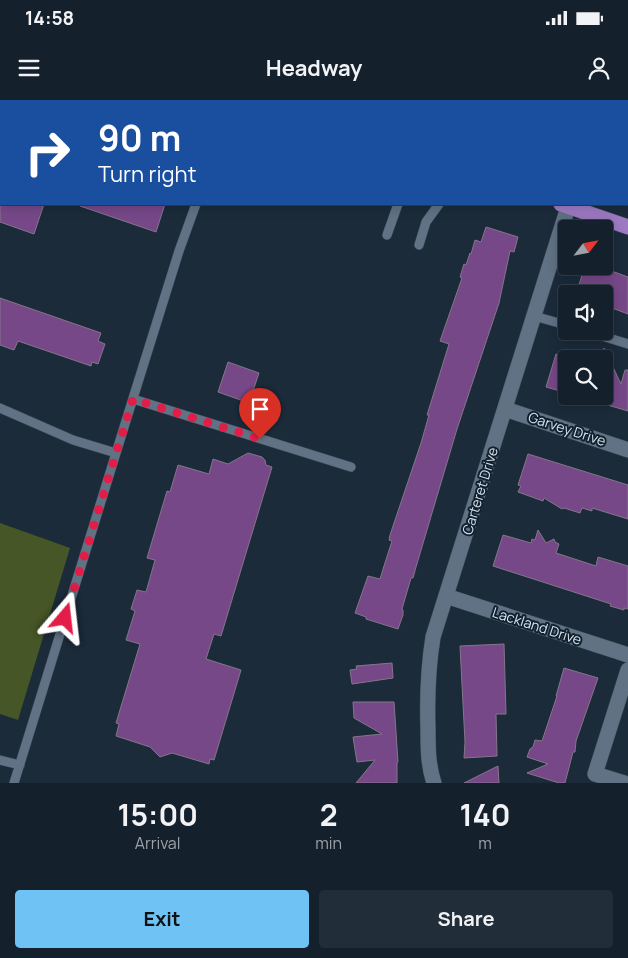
<!DOCTYPE html>
<html lang="en">
<head>
<meta charset="utf-8">
<style>
	:root { --surface:#14202c; --page:#212d38; --text:#f1f3f6; --muted:#9da3a9; --line:#333e48; --accent:#6fc2f4 }
	body { margin:0; font-family:Manrope,sans-serif; background:var(--page); color:var(--text); height:100vh; display:flex; flex-direction:column; font-size:19px; white-space:nowrap }
	* { box-sizing:border-box; margin:0 }
	p { font-size:16px; color:var(--muted) }
	.icon { flex:none; width:28px; height:28px; fill:none; stroke:currentColor; stroke-width:2; stroke-linecap:round; stroke-linejoin:round }
	.map { position:relative; height:683px; overflow:hidden }
	.sheet { display:flex; flex-direction:column; background:var(--surface); flex:1 }
	.sheet>* { flex:none }
	.top-card { position:absolute; left:0px; top:0px; width:629px; height:105px; box-shadow:0 2px 12px #0003,0 0 0 1px var(--line); background:#1a4fa0; color:#fff; overflow:hidden }
	.needle { width:32px; rotate:58deg }
	.controls { position:absolute; left:558px; top:120px; display:grid; gap:10px }
	.controls a { display:grid; place-items:center; width:55px; height:55px; border-radius:5px; background:var(--surface); box-shadow:0 2px 12px #0003,0 0 0 1px var(--line); font-size:25px }
	.pin { position:absolute; display:grid; place-items:center; width:42px; height:42px; color:#fff; margin:-51px -21px; border-radius:50% 50% 50% 0; rotate:-45deg; box-shadow:0 0 5px #0007 }
	.pin .icon { rotate:45deg }
	.me { position:absolute; width:55px; margin:-28px; rotate:17deg; stroke-linejoin:round; filter:drop-shadow(0 0 4px #0008) }
	.turn { display:flex; align-items:center; gap:18px; height:105px; padding:0 15px; font-size:22px }
	.turn .icon { width:65px; height:65px; stroke-width:2.5 }
	.turn b { display:block; font-size:35px; line-height:42px }
	.eta { display:flex; justify-content:space-evenly; align-items:center; height:85px; text-align:center }
	.eta b { font-size:30px; font-weight:700; line-height:35px }
	.cta { display:flex; gap:10px; margin-top:auto; padding:10px 15px }
	.cta a { flex:1; height:58px; border-radius:5px; background:var(--accent); color:#111; font-size:20px; font-weight:700; line-height:58px; text-align:center }
	.cta a+a { background:var(--page); color:var(--text) }
	.status { display:flex; justify-content:space-between; align-items:center; height:35px; padding:0 25px; background:var(--surface); direction:ltr }
	.status svg { height:14px; fill:currentColor }
	header { display:flex; justify-content:space-between; align-items:center; height:65px; padding:0 15px; background:var(--surface); font-size:22px; font-weight:700 }
	.map>svg:first-child { display:block }
	.green { fill:#465626 }
	.building { fill:#764888; stroke:#84768a }
	.lines { fill:none; stroke-linecap:round; stroke-linejoin:round }
	.lane-casing { stroke:#3c4956; stroke-width:10 }
	.street-casing { stroke:#3c4956; stroke-width:16 }
	.primary-casing { stroke:#3c4956; stroke-width:16 }
	.lane { stroke:#607284; stroke-width:9 }
	.street { stroke:#607284; stroke-width:15 }
	.primary { stroke:#9e7ac3; stroke-width:15 }
	.route { stroke:#e11d48; stroke-width:9; stroke-dasharray:0 16.2 }
	.labels { text-anchor:middle; stroke-width:4; stroke-linejoin:round; paint-order:stroke }
	.street-label { font-size:14px; fill:#d7e1eb; stroke:#112130 }
</style>
</head>
<body>
<div class="status"><b>14:58</b><svg viewBox="0 0 49 12"><path d="M0 12V9h3v3zM5 12V6h3v6zM10 12V3h3v9zM15 12V0h3v12zM26 1h20v11H26zM47 4h2v5h-2z"/></svg></div>
<header><svg class="icon" aria-label="menu" viewBox="0 0 24 24"><path d="M4 6h16M4 12h16M4 18h16"/></svg>Headway<svg class="icon" aria-label="person" viewBox="0 0 24 24"><circle cx="12" cy="8" r="4"/><path d="M4 21q1-7 8-7t8 7"/></svg></header>
<div class="map">
<svg width="628" height="683" viewBox="0 0 628 683">
	<rect width="100%" height="100%" fill="#1b2b3a"/>
	<path class="green" d="M 0,423 L 70,448 L 18,620 L 0,614 Z"/>
	<path class="building" d="M 0,104 L 44,104 L 34,134 L 0,122 Z
		M 80,104 L 165,104 L 156,132 L 80,106 Z
		M 486,127 L 518,137 L 514,152 L 510,151 L 499,203 L 457,329 L 416,467 L 413,478 L 411,478 L 402,509 L 403,510 L 403,515 L 398,529 L 366,519 L 366,517 L 355,513 L 368,476 L 380,479 L 384,466 L 392,441 L 389,440 L 390,435 L 421,343 L 429,315 L 427,315 L 449,244 L 440,241 L 462,178 L 460,177 L 464,164 L 466,165 L 470,153 L 471,154 L 475,140 L 481,142 Z
		M 585,166 L 598,166 L 628,177 L 628,214 L 604,205 L 609,194 L 576,194 Z
		M 0,198 L 101,233 L 98,241 L 105,244 L 98,264 L 92,262 L 91,266 L 18,241 L 14,250 L 0,245 Z
		M 604,248 L 621,284 L 625,270 L 628,270 L 628,311 L 604,304 Z
		M 556,254 L 566,257 L 566,272 L 562,290 L 560,289 L 560,291 L 546,287 Z
		M 228,262 L 259,273 L 249,303 L 218,292 Z
		M 248,353 L 262,357 L 265,360 L 266,365 L 272,367 L 221,536 L 214,534 L 206,559 L 241,570 L 214,660 L 210,659 L 209,664 L 172,653 L 160,657 L 150,647 L 116,636 L 119,624 L 116,623 L 140,544 L 126,540 L 135,511 L 131,509 L 137,490 L 146,492 L 155,460 L 147,458 L 167,391 L 170,392 L 178,365 L 209,374 L 213,359 L 228,364 Z
		M 528,354 L 628,385 L 628,419 L 592,408 L 592,411 L 582,408 L 580,413 L 564,408 L 562,409 L 544,398 L 543,401 L 518,392 L 521,386 L 518,385 Z
		M 538,430 L 546,443 L 554,439 L 555,442 L 559,444 L 556,453 L 596,466 L 598,457 L 628,466 L 628,509 L 624,508 L 624,510 L 610,506 L 611,504 L 493,466 L 503,435 L 531,443 L 532,439 L 535,440 Z
		M 504,544 L 506,614 L 496,614 L 497,656 L 464,658 L 465,642 L 460,546 Z
		M 392,563 L 393,578 L 352,584 L 350,570 L 357,569 L 356,566 Z
		M 564,568 L 598,578 L 576,641 L 575,652 L 573,652 L 565,683 L 559,683 L 527,673 L 548,664 L 527,657 L 530,649 L 533,647 L 535,640 L 542,641 L 557,596 L 556,596 Z
		M 353,602 L 394,602 L 398,662 L 397,663 L 397,683 L 356,683 L 375,660 L 357,662 L 353,637 L 382,634 L 354,618 Z
		M 498,666 L 499,683 L 464,683 Z"/>
	<g class="lines">
		<g class="lane-casing">
			<path id="lane" d="M 27,0 L 30,1
				M 227,1 L 228,0
				M 387,135 L 398,104
				M 419,145 L 426,122 L 439,104
				M 534,216 L 566,225
				M 586,231 L 628,244
				M 133,299 L 351,367
				M 0,308 L 73,340 L 116,353
				M 0,660 L 20,665
				M 14,683 L 125,324 L 179,151 L 196,104"/>
		</g>
		<g class="street-casing">
			<path id="street" d="M 601,1 L 602,0
				M 505,309 L 628,350
				M 446,496 L 628,555
				M 434,683 C 428,665 428,648 428,629 C 427,598 428,568 433,537 L 569,104
				M 624,683 L 595,674 L 628,570"/>
		</g>
		<g class="primary-casing">
			<path id="primary" d="M 270,0 L 273,1
				M 561,104 L 628,127"/>
		</g>
		<use href="#lane" class="lane"/>
		<use href="#street" class="street"/>
		<use href="#primary" class="primary"/>
	</g>
	<g class="lines">
		<path class="route" d="M 65,518 L 133,299 L 260,339"/>
	</g>
	<g class="labels">
		<g class="street-label">
			<text transform="translate(567 329) rotate(18)" y="5">Garvey Drive</text>
			<text transform="translate(480 391) rotate(-73)" y="5">Carteret Drive</text>
			<text transform="translate(537 526) rotate(18)" y="5">Lackland Drive</text>
		</g>
	</g>
</svg>
<div class="controls">
<a><svg class="needle" viewBox="-14 -14 28 28"><path d="M0-13l5 13h-10z" fill="#e53935"/><path d="M0 13l5-13h-10z" fill="#9da3a9"/></svg></a>
<a><svg class="icon" aria-label="sound" viewBox="0 0 24 24"><path d="M4 9h4l5-4v14l-5-4H4zM17 9q2 3 0 6"/></svg></a>
<a><svg class="icon" aria-label="search" viewBox="0 0 24 24"><circle cx="10" cy="10" r="6"/><path d="M15 15l6 6"/></svg></a>
</div>
<div class="pin" style="left:260px;top:339px;background:#d93025"><svg class="icon" aria-label="arrive" viewBox="0 0 24 24"><path d="M6 21V4h12l-3 4 3 4H6"/></svg></div>
<svg class="me" style="left:65px;top:518px" viewBox="-20 -20 40 40"><path d="M0-17L14 15 0 8-14 15z" fill="#e11d48" stroke="#fff" stroke-width="4"/></svg>
<div class="top-card">
<div class="turn"><svg class="icon" aria-label="right" viewBox="0 0 24 24"><path d="M7 20v-9h11M14 6l5 5-5 5"/></svg><div><b>90 m</b>Turn right</div></div>
</div>
</div>
<section class="sheet">
<div class="eta">
<div><b>15:00</b><p>Arrival</p></div>
<div><b>2</b><p>min</p></div>
<div><b>140</b><p>m</p></div>
</div>
<div class="cta"><a>Exit</a><a>Share</a></div>
</section>
</body>
</html>
